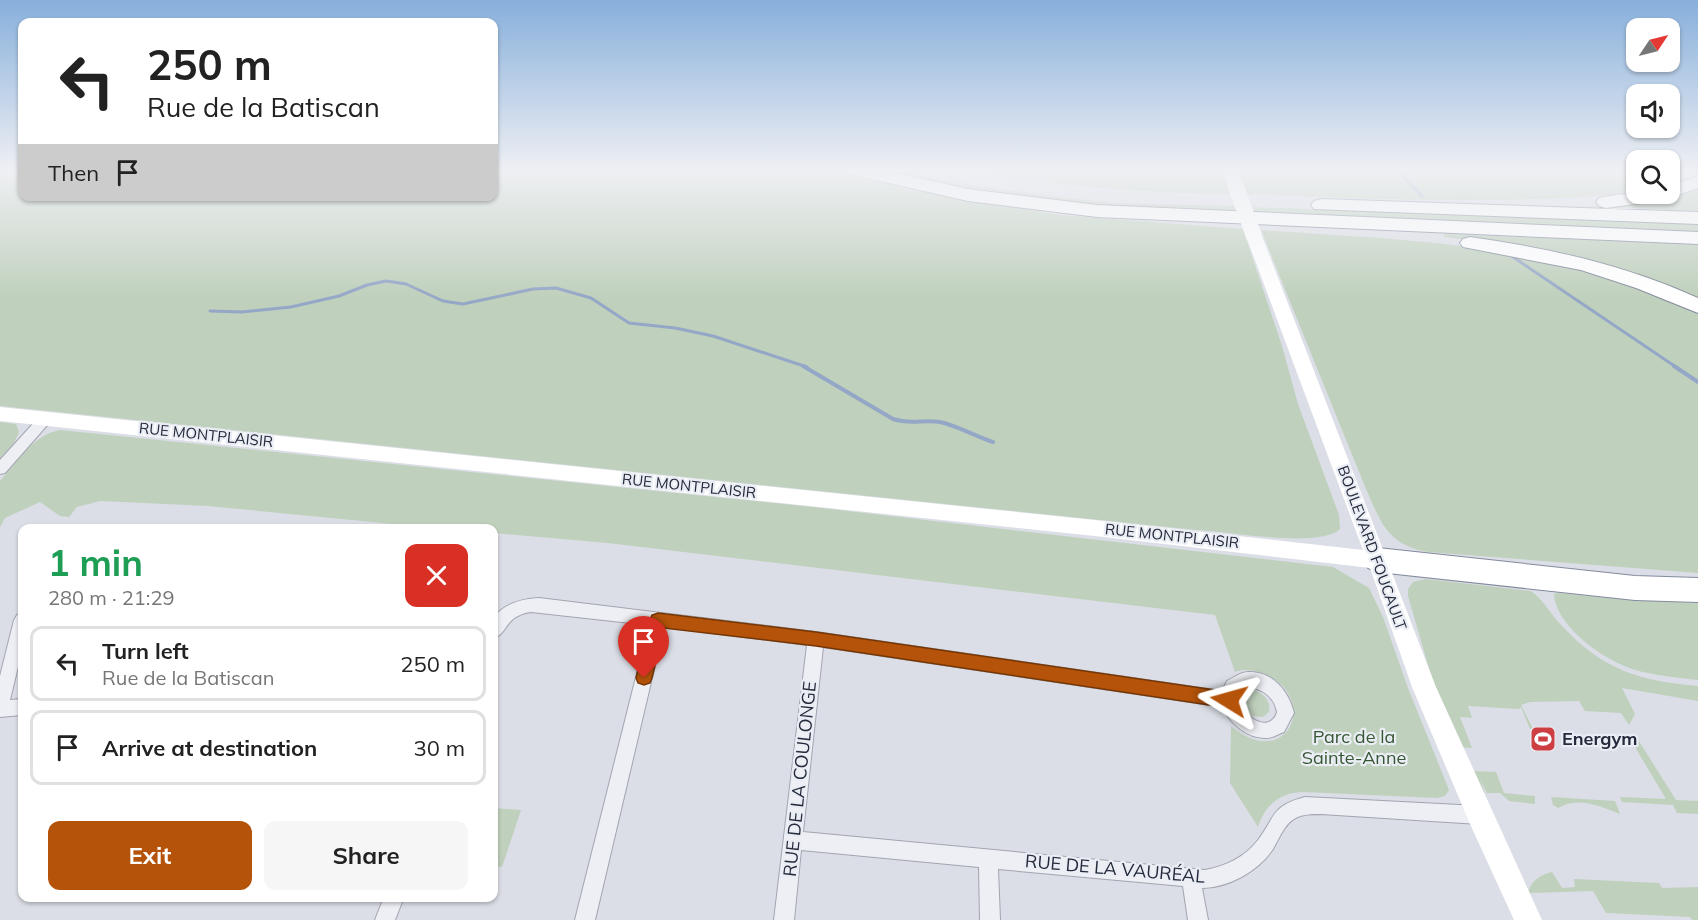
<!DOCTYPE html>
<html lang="en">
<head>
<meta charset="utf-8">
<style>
	:root { --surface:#fff; --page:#f6f6f6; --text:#222; --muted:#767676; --line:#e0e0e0; --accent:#b45309 }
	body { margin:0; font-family:Mulish,sans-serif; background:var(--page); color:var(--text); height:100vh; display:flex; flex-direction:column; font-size:22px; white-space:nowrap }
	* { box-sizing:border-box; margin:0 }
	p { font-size:20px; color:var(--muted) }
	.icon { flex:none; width:33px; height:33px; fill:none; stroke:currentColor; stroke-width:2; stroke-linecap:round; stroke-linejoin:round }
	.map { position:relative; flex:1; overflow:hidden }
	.drawer { position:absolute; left:18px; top:524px; width:480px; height:378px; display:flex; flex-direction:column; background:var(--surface); border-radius:12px; box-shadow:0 2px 4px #0004 }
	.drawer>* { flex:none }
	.hud { position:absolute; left:18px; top:18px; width:480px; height:183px; border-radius:12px; box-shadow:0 2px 4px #0004; background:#fff; color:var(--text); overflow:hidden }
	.needle { width:39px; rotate:55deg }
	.controls { position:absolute; left:1626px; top:18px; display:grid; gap:12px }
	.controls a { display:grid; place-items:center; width:54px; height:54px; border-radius:12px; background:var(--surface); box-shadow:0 2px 4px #0004; font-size:30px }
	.pin { position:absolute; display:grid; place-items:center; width:51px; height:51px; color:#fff; margin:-62px -26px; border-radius:50% 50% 50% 0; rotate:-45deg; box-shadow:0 0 6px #0007 }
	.pin .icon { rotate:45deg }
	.me { position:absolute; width:66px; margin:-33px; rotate:278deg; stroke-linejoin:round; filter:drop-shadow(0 0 4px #0008) }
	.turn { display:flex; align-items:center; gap:21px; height:126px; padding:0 30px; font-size:27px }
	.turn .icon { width:78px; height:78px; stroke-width:2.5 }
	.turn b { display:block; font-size:42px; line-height:51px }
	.then { display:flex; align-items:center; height:57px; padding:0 30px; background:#0003; gap:12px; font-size:22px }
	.round { display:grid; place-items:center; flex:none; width:63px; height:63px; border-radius:12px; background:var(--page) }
	.overview { display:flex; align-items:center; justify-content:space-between; height:102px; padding:0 30px }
	h1 { font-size:36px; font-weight:700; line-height:45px; color:#1e9e55 }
	.button { display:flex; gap:12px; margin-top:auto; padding:12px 30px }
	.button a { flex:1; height:69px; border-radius:12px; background:var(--accent); color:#fff; font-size:24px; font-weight:700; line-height:69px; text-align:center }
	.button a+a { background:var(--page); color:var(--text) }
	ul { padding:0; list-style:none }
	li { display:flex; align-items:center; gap:18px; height:75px; margin:0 12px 9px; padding:0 18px; border:3px solid var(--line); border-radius:12px }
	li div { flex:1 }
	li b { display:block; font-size:22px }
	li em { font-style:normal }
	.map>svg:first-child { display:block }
	.green { fill:#bfd0bc }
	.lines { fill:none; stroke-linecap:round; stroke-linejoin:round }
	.stream-far1 { stroke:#95a7c7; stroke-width:3 }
	.stream { stroke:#95a7c7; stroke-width:4 }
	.street-casing { stroke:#a1a5b0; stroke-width:2 }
	.highway-casing { stroke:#838a9c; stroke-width:2 }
	.street { fill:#eeeff4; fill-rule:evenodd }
	.secondary { fill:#fff; fill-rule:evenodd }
	.highway { fill:#fff; fill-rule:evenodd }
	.secondary-bridge { stroke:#fff; stroke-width:16 }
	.route { fill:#b45309; stroke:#753606; stroke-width:1.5 }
	.labels { text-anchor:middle; stroke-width:4.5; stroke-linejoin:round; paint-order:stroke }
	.street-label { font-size:15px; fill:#252b3c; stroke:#eaedf4 }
	.near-park-label { font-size:18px; fill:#355733; stroke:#eaedf4 }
	.near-poi-label { font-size:18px; font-weight:bold; fill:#252b3c; stroke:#eaedf4; text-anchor:start }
	.near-street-label { font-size:18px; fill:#252b3c; stroke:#eaedf4 }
</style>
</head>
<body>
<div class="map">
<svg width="1698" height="920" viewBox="0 0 1698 920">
	<rect width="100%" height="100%" fill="#dbdee6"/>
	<path class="green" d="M 0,170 L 22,170 L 22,196 L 494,196 L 494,170 L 831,170 L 906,189 L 1060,215 L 1243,229 L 1282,346 L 1298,404 L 1339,515 L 1340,529 C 1319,549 1228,531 1196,530 L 0,406 Z
		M 874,170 L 905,170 L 976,186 L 1099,202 L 1106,201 L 1107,203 L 1235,206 L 1238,214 L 1076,205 L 952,187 Z
		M 960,170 L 1222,170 L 1230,194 C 1139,193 1050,185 960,170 Z
		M 1239,170 L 1636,170 L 1636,193 C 1507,205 1376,199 1247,194 Z
		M 1698,187 L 1698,211 L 1589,206 L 1655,199 Z
		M 1252,207 L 1698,223 L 1698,232 L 1255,216 Z
		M 1261,230 C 1374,238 1490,241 1600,273 C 1633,283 1666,298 1698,311 L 1698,573 L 1428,552 C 1388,545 1381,523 1366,489 Z
		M 1444,234 L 1698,244 L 1698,302 L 1521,247 L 1444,237 Z
		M 0,422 L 16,424 L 19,432 L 14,443 L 0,459 Z
		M 60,430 L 822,508 L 1333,567 L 1369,588 L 1383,617 L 1408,688 L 1449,790 L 1445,796 L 1437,798 L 1304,792 C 1280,792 1265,805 1258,827 L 1230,783 L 1231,726 C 1284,772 1321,702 1267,675 C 1257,671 1246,668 1235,672 L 1215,615 L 608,543 L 494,533 L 494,528 L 434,528 L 209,506 L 100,501 L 77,507 L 69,517 L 60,516 L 40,502 L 5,518 L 0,527 L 0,481 C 18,461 33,435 60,430 Z
		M 1426,579 L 1531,591 C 1544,600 1551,615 1562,626 C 1603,670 1640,681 1698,686 L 1698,701 L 1622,688 L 1635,714 L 1629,725 L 1621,713 L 1585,711 L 1579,701 L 1530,702 L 1521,705 L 1533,729 L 1530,729 L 1521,707 L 1519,709 L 1468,706 L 1472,718 L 1460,717 L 1472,748 L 1460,747 L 1432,679 L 1408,596 L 1408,589 L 1413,582 Z
		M 1558,593 L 1632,600 L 1698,603 L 1698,680 C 1680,678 1661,676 1643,672 C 1612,666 1556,629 1554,594 Z
		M 1253,690 C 1263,693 1271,700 1269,712 L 1263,717 L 1248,715 L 1239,702 L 1244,691 Z
		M 1629,737 L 1637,738 L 1676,800 L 1698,801 L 1698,814 L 1677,813 L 1673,805 L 1622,802 L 1620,797 L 1666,799 Z
		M 1471,771 L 1496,772 L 1504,793 L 1535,796 L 1535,804 L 1509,801 L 1500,793 L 1487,793 L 1479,777 L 1485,793 L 1480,792 Z
		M 1551,797 L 1615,801 L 1620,814 C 1600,806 1578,796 1558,808 L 1553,805 Z
		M 494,808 L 521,810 L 502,867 L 494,866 Z
		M 1552,872 L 1562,888 L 1575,887 L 1574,879 L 1659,883 L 1662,888 L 1698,887 L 1698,920 L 1692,920 L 1690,917 L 1606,913 L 1593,891 L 1528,893 C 1531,881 1540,875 1552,872 Z"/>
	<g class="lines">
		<path class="stream-far1" d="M 1397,170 L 1422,196
			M 1510,255 L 1676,367
			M 210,311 L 242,312 L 291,307 L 339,296 L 367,285 L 386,281 L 406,284 L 443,301 L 463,304 L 533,289 L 556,288 L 591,298 L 629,323 L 675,328 L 713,336 L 807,367"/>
		<path class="stream" d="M 803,366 L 893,419 C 911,425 923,419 940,422 C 958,426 975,436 993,442
			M 1674,366 L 1698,382"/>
		<g class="street-casing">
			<path id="street" d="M 45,414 L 50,416 L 51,419 L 50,422 L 5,473 L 0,474 L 0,460 L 40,416 Z
				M 539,598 L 816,632 L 1222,691 L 1227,681 C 1233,678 1241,672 1248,672 C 1273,671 1289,692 1294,713 L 1284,732 C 1278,734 1271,739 1265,738 C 1247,738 1229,723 1223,707 L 823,647 L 803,832 L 1205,870 C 1226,866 1245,857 1258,840 C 1276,816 1271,806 1305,797 L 1479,806 L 1485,809 L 1488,815 L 1485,821 L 1479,824 L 1321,814 C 1312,814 1302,814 1294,819 C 1284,825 1279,839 1273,849 C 1259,871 1228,888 1202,888 L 1208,920 L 1188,920 L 1183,886 L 998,869 L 1000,920 L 980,920 L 979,867 L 801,850 L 794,920 L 774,920 L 807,645 L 664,627 L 595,920 L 575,920 L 649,625 L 531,612 C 504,616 508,634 494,638 L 494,617 C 505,603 522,599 539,598 ZM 1248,687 C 1263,689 1274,697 1277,712 C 1276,715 1275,718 1272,720 C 1260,731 1233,707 1239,692 Z
				M 22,613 L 22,650 L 10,700 L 22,699 L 22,715 L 0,717 L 0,676 L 14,620 L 17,615 Z
				M 384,897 L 404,897 L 395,920 L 375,920 Z"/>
		</g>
		<g class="highway-casing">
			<path id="highway" d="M 847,170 L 882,170 L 968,189 L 1097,205 L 1698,232 L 1698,244 L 1097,217 L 968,201 L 849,174 Z
				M 1698,176 L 1698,188 L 1664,200 L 1606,208 L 1599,206 L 1596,202 L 1599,198 C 1624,192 1644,194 1670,194 L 1670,186 Z
				M 1321,199 L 1698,212 L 1698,224 L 1314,209 L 1311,205 L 1314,201 Z
				M 1470,237 C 1549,248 1625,265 1698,298 L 1698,313 L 1636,288 L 1581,270 L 1463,247 L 1460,243 L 1463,239 Z
				M 1378,548 L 1635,576 L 1698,578 L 1698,602 L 1635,600 L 1378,572 L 1368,568 L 1364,560 L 1368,552 Z"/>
		</g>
		<use href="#street" class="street"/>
		<path class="secondary" d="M 1223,170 L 1237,170 L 1243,187 L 1241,190 L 1231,190 Z
			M 1254,231 L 1262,236 L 1436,687 L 1542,920 L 1514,920 L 1470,824 L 1412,687 L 1370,568 L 1104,537 L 0,421 L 0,407 L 1104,521 L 1363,550 L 1246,236 Z"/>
		<use href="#highway" class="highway"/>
		<path class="secondary-bridge" d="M 1236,187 L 1254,236"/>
	</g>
	<linearGradient id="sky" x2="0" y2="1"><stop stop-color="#87afdb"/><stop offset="0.57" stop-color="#eff0f4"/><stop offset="1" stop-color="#eff0f4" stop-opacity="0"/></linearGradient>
	<rect width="1698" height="299" fill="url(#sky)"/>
	<path class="route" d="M 658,613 L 816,632 L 1229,692 L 1235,695 L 1237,700 L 1235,706 L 1229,708 L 816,646 L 664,628 L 652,678 L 650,683 L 644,685 L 638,683 L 636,678 L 650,620 L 652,615 Z"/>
	<defs>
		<g id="stadium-square" transform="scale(1.35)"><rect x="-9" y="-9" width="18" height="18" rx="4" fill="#cd3e42" stroke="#eaedf4"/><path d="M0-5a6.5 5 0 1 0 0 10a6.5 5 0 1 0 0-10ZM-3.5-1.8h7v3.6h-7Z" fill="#fff"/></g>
	</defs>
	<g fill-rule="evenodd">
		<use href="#stadium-square" x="1543" y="739"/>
	</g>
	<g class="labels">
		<g class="street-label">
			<text transform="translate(206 435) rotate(6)" y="5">RUE MONTPLAISIR</text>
			<text transform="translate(689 486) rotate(6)" y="5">RUE MONTPLAISIR</text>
			<text transform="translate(1172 536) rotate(6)" y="5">RUE MONTPLAISIR</text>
			<text transform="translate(1372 548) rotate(70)" y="5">BOULEVARD FOUCAULT</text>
		</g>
		<g class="near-park-label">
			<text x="1354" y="743">Parc de la<tspan x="1354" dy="21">Sainte-Anne</tspan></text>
		</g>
		<g class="near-poi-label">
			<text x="1562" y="745">Energym</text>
		</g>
		<g class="near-street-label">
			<text transform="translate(800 779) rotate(-84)" y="6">RUE DE LA COULONGE</text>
			<text transform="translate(1115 869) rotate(5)" y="6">RUE DE LA VAURÉAL</text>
		</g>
	</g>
</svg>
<div class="controls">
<a><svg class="needle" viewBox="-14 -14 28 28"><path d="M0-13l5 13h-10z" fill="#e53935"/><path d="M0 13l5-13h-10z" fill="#767676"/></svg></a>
<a><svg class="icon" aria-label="sound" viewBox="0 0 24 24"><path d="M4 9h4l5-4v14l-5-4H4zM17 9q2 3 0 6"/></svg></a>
<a><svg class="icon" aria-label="search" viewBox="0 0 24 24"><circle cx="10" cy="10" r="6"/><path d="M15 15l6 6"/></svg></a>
</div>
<div class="pin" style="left:644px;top:678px;background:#d93025"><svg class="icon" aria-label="arrive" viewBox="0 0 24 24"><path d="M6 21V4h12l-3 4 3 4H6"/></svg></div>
<svg class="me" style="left:1229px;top:700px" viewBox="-20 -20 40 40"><path d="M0-17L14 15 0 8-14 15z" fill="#b45309" stroke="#fff" stroke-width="4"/></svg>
<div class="hud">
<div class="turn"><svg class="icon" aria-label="left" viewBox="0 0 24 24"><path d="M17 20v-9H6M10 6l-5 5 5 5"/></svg><div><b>250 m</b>Rue de la Batiscan</div></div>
<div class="then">Then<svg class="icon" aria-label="arrive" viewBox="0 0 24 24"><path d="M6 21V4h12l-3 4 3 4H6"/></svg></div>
</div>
<section class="drawer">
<div class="overview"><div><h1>1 min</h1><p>280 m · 21:29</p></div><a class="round" style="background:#d93025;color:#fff"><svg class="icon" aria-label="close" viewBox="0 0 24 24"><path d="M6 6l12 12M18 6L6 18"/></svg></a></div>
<ul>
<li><svg class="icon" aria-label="left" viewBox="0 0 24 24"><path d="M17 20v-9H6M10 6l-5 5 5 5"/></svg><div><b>Turn left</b><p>Rue de la Batiscan</p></div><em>250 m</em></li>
<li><svg class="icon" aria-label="arrive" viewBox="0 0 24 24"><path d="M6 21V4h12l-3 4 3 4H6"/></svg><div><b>Arrive at destination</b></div><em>30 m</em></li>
</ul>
<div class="button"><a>Exit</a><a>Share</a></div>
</section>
</div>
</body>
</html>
